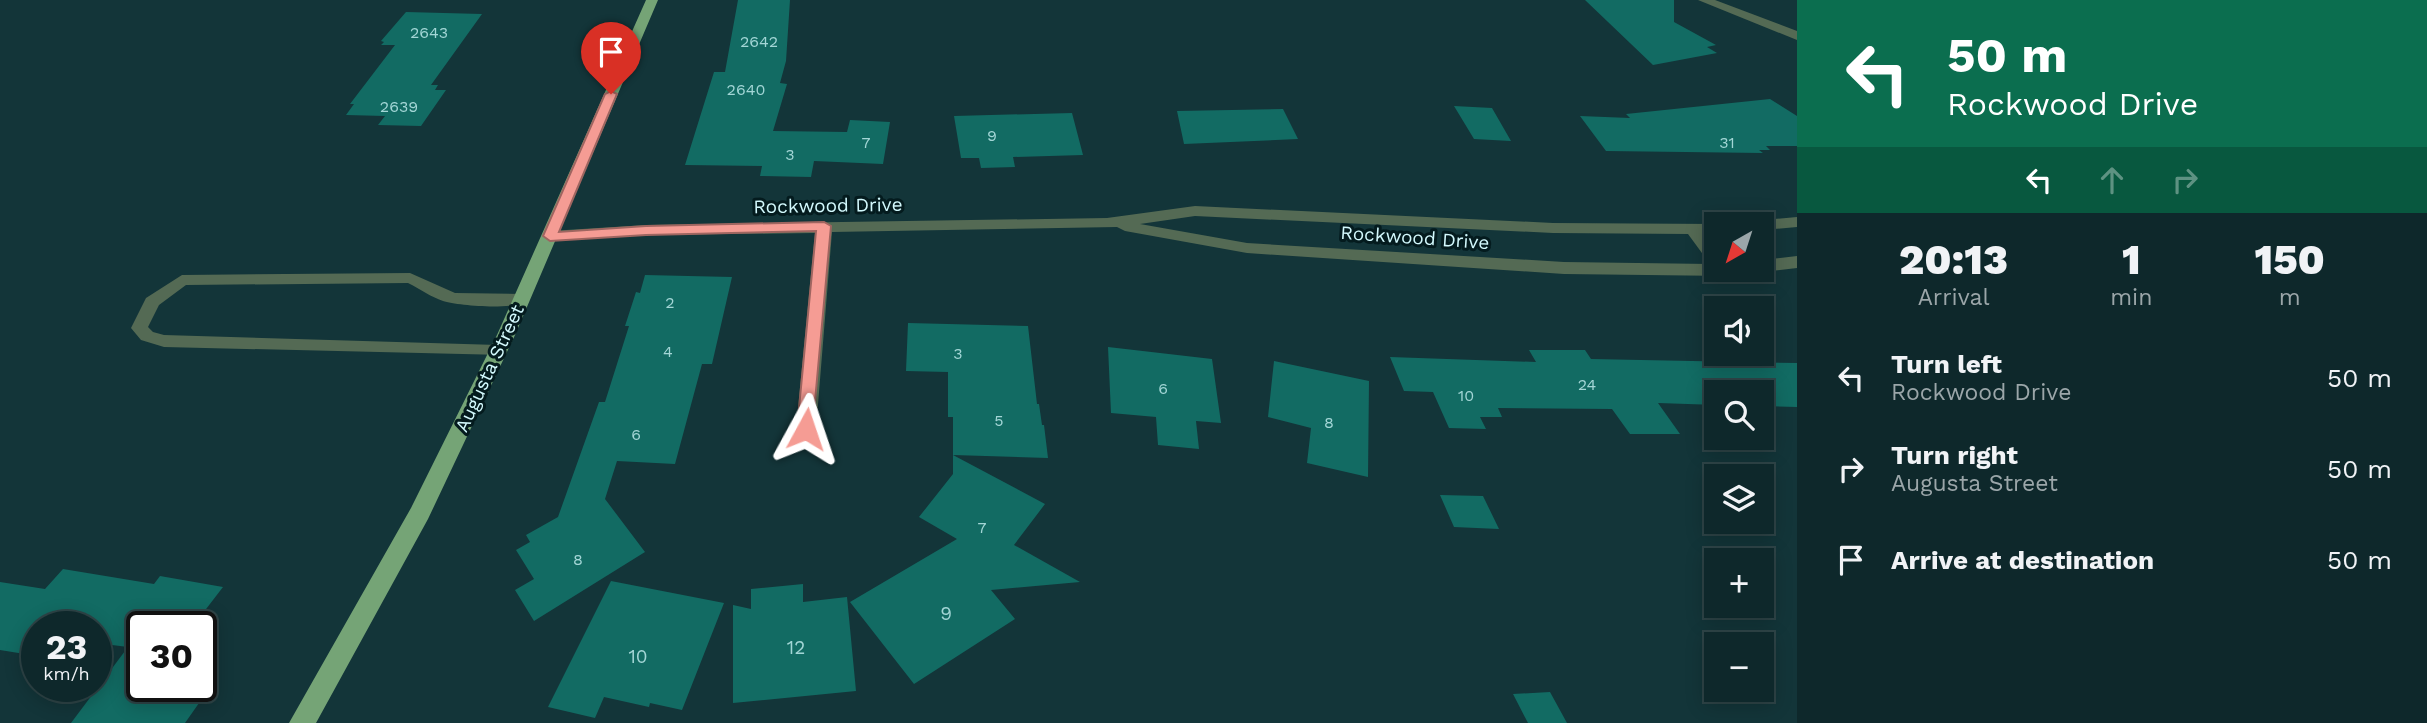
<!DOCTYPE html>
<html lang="en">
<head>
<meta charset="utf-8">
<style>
	:root { --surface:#0e282b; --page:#173033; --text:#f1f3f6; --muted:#9ba6a9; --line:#2e4447 }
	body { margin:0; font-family:"Work Sans",sans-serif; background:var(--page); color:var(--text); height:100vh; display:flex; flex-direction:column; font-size:26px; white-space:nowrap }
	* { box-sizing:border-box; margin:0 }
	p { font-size:23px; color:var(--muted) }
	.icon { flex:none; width:38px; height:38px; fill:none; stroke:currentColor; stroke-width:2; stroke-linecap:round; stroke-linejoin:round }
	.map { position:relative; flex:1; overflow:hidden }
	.drawer { display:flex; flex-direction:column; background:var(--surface); width:630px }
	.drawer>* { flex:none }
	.banner { background:#0b6e4f; color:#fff; overflow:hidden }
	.needle { width:46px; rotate:219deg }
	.tools { position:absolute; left:1704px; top:212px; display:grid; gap:14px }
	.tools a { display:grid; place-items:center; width:70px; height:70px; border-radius:0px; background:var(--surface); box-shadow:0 4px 18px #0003,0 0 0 2px var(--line); font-size:35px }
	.speed { position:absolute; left:21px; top:611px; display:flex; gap:14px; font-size:35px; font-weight:700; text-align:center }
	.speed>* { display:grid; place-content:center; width:91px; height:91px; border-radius:50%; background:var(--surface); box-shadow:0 4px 18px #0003,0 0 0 2px var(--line); line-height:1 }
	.speed small { font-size:18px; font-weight:400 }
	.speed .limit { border:4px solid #111; border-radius:10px; background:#fff; color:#111 }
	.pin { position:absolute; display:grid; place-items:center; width:60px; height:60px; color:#fff; margin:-72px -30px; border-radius:50% 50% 50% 0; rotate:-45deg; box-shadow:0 0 7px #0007 }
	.pin .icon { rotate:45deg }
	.me { position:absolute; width:77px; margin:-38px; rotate:5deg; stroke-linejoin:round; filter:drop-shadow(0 0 5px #0008) }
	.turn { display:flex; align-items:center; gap:24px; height:147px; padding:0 35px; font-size:32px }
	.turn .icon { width:91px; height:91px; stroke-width:2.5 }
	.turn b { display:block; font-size:49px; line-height:60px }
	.lanes { display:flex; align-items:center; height:66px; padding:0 35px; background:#0003; justify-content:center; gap:35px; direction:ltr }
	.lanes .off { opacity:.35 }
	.eta { display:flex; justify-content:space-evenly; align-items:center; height:119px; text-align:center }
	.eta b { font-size:42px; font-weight:800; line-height:49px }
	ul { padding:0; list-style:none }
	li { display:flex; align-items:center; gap:21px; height:91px; padding:0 35px }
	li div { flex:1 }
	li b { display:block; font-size:26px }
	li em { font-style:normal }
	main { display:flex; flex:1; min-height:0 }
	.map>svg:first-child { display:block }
	.building { fill:#126b63 }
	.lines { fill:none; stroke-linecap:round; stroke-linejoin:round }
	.service { fill:#546a54; fill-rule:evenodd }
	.minor { fill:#546a54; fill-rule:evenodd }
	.primary { fill:#75a476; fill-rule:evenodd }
	.route { fill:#f59c94; stroke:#9f6560; stroke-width:2 }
	.labels { text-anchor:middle; stroke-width:6; stroke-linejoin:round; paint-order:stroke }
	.number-label { font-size:16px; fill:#a3d6d6 }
	.street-label { font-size:19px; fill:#d3f9fd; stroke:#041b1e }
	.near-number-label { font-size:19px; fill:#a3d6d6 }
</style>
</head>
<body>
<main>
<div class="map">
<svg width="1797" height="723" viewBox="0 0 1797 723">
	<rect width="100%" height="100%" fill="#133539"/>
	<path class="building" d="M 738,0 L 790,0 L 786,61 L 780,83 L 787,84 L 773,131 L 847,132 L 850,120 L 890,122 L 883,164 L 814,161 L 811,177 L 760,176 L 762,166 L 685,165 L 714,72 L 725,72 Z
		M 1585,0 L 1674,0 L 1674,22 L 1716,45 L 1707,47 L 1717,53 L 1653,65 Z
		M 406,12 L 482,14 L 431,85 L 438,85 L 435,90 L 446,90 L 421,126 L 378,125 L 385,116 L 346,115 L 354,104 L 350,104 L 395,45 L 381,45 L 384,42 L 381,41 Z
		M 1770,99 L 1797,116 L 1797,146 L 1766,146 L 1770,150 L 1759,150 L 1763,153 L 1606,151 L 1580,116 L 1630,118 L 1626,114 Z
		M 1454,106 L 1492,108 L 1511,141 L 1474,139 Z
		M 1283,109 L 1298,139 L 1184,144 L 1177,111 Z
		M 1072,113 L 1083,155 L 1013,157 L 1015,167 L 981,168 L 979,158 L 961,158 L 954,116 Z
		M 645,275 L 732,277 L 712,364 L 702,364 L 675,464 L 617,461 L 605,499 L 645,552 L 534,621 L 515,590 L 534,579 L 516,550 L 530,542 L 526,535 L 558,517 L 599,402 L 605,402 L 629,326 L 625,326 L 636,292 L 640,293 Z
		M 908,323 L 1028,326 L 1037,404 L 1039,404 L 1042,425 L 1044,425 L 1048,458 L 953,455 L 1045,504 L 1014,545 L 1080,582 L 991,590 L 1015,619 L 914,684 L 850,602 L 957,539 L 919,517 L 953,474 L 953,417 L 948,417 L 948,372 L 906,371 Z
		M 1108,347 L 1212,359 L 1221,423 L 1196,421 L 1199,449 L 1158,445 L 1156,417 L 1111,413 Z
		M 1529,350 L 1585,350 L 1591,359 L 1797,363 L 1797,407 L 1762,406 L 1762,392 L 1717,392 L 1717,405 L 1658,403 L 1680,434 L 1630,434 L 1612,409 L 1498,408 L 1502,417 L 1480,417 L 1486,429 L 1449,428 L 1433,392 L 1404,391 L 1390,357 L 1536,362 Z
		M 1274,361 L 1369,381 L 1368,477 L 1307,463 L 1311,428 L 1268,417 Z
		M 1440,495 L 1483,496 L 1499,529 L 1454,527 Z
		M 63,569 L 154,584 L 160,576 L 223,587 L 193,626 L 142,626 L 142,686 L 211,686 L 185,723 L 71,723 L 128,647 L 96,643 L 96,626 L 37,626 L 37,656 L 0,650 L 0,582 L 45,589 Z
		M 611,581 L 724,603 L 682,710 L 650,703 L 649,707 L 604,697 L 595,718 L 548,707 Z
		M 803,584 L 803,602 L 847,597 L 856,691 L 733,703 L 733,605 L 751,609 L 751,589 Z
		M 1550,692 L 1567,723 L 1528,723 L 1513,694 Z"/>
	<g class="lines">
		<path class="service" d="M 410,273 L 455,293 L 522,294 L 530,299 C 520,311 459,306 443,301 C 431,297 420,289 408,283 L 186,285 L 159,305 L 148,327 L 153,332 L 164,335 L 498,345 L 504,347 L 507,351 L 504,355 L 164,347 L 141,340 L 131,328 L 146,298 L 182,275 Z"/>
		<path class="minor" d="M 1698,0 L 1715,0 L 1797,31 L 1797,40 Z
			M 1195,206 L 1553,223 L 1717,224 L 1717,234 L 1705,234 L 1717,250 L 1717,270 L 1737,270 L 1728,276 L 1564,274 L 1247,253 L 1125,231 L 1117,227 L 832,232 L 816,429 L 813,434 L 806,437 L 799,434 L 796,429 L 815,233 L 646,235 L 550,241 L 542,236 L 550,231 L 646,225 L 1107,218 ZM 1195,216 L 1553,233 L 1688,234 L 1710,264 L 1564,262 L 1247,243 L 1140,224 Z
			M 1797,217 L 1797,227 L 1762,230 L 1762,224 L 1754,224 L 1762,220 Z
			M 1797,256 L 1797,268 L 1762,272 L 1756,270 L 1762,270 L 1762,260 Z"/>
		<path class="primary" d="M 646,0 L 658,0 L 515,335 L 428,519 L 316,723 L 289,723 L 411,508 L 497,335 Z"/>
	</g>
	<path class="route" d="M 611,91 L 617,94 L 559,232 L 646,226 L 824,222 L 831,226 L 812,434 L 800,434 L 797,429 L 816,231 L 646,235 L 550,241 L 543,236 L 605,94 Z"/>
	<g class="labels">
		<g class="number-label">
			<text x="429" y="38">2643</text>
			<text x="759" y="47">2642</text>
			<text x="746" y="95">2640</text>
			<text x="399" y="112">2639</text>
			<text x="992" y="141">9</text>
			<text x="866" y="148">7</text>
			<text x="1727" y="148">31</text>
			<text x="790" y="160">3</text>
			<text x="670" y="308">2</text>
			<text x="668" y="357">4</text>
			<text x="958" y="359">3</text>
			<text x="1587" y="390">24</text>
			<text x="1163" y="394">6</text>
			<text x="1466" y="401">10</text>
			<text x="999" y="426">5</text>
			<text x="1329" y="428">8</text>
			<text x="636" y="440">6</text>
			<text x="982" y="533">7</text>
			<text x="578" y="565">8</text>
		</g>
		<g class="street-label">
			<text transform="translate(828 205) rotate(-1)" y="7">Rockwood Drive</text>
			<text transform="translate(1415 237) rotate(4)" y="7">Rockwood Drive</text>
			<text transform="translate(489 368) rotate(-65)" y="7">Augusta Street</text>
		</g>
		<g class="near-number-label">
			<text x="946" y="620">9</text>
			<text x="796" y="654">12</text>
			<text x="638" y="663">10</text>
		</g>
	</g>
</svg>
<div class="tools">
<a><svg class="needle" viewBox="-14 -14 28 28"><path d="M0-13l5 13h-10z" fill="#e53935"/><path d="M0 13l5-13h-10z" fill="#9ba6a9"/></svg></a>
<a><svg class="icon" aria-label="sound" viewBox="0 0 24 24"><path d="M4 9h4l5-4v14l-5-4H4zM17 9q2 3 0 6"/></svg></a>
<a><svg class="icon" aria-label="search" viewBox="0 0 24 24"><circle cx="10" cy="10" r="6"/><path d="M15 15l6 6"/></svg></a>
<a><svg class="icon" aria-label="layers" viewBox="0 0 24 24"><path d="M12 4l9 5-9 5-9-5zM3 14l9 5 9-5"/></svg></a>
<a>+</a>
<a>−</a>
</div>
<div class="speed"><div>23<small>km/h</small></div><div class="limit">30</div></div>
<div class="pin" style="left:611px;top:94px;background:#d93025"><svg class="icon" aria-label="arrive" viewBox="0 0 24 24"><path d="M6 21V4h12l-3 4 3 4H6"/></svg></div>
<svg class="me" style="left:806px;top:429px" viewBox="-20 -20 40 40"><path d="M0-17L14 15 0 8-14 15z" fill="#f59c94" stroke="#fff" stroke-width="4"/></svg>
</div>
<section class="drawer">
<div class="banner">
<div class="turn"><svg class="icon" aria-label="left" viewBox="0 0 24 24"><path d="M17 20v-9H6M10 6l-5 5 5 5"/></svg><div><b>50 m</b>Rockwood Drive</div></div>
<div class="lanes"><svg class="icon" aria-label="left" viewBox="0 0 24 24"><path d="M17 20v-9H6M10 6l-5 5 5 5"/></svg><svg class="icon off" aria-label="ahead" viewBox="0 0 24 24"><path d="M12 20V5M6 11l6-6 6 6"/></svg><svg class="icon off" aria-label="right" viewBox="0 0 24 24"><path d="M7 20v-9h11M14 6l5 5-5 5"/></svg></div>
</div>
<div class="eta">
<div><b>20:13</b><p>Arrival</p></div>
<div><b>1</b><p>min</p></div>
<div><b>150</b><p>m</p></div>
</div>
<ul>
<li><svg class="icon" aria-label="left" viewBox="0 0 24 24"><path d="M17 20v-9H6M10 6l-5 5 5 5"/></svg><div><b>Turn left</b><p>Rockwood Drive</p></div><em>50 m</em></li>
<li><svg class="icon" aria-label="right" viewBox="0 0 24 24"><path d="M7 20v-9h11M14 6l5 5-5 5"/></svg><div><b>Turn right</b><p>Augusta Street</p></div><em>50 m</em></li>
<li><svg class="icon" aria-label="arrive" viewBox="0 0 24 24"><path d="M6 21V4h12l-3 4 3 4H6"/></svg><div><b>Arrive at destination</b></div><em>50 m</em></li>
</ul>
</section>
</main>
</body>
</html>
